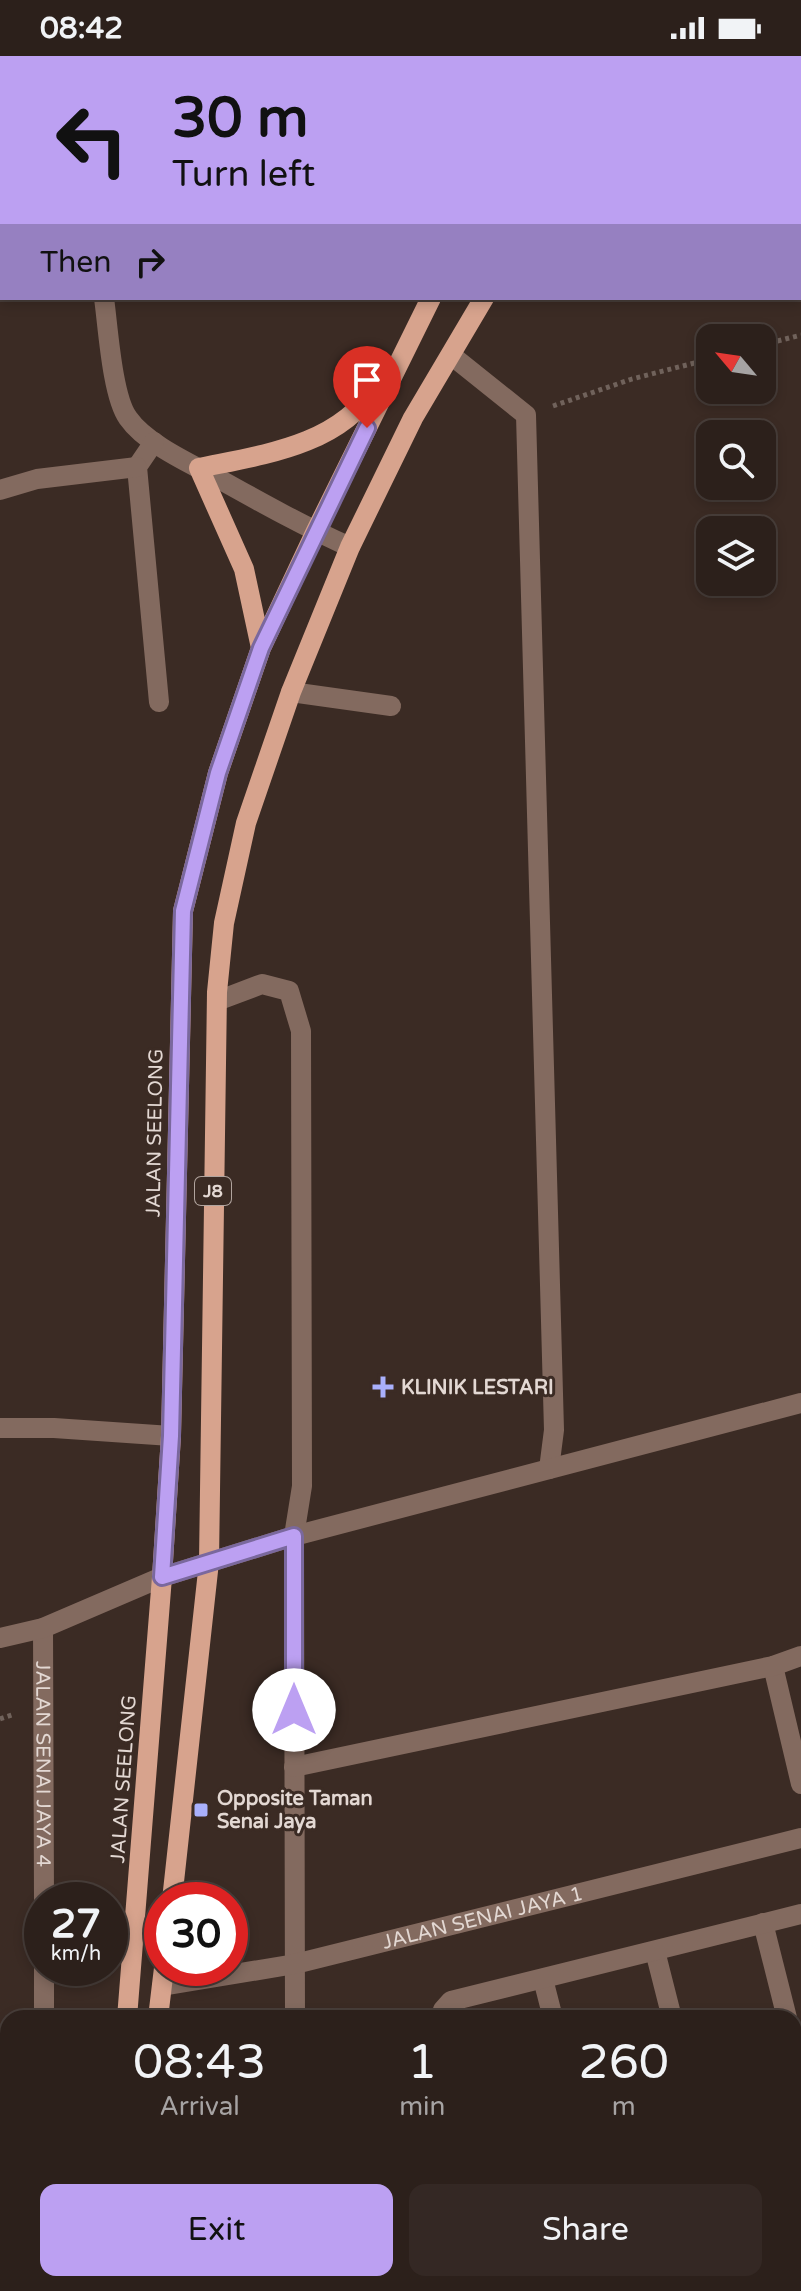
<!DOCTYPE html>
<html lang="en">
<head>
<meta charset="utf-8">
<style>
	:root { --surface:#2c201b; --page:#342824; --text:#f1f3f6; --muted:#a6a3a3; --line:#483e3a; --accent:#bca0f2 }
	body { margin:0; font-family:"Varela Round",sans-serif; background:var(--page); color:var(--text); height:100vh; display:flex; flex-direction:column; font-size:30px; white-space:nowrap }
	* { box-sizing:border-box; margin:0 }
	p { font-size:26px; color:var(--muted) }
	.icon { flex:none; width:44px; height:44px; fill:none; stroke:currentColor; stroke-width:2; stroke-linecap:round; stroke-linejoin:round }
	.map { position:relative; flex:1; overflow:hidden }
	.sheet { position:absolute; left:0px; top:1954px; width:802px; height:282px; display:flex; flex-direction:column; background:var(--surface); border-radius:24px 24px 0 0; box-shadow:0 4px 12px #0003,0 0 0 2px var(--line) }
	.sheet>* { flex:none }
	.banner { position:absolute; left:0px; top:0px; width:802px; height:244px; box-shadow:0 4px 12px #0003,0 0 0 2px var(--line); background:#bca0f2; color:#111; overflow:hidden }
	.needle { width:52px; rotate:299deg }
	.fabs { position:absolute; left:696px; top:268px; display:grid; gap:16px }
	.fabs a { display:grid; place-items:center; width:80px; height:80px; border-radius:16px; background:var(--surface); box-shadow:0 4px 12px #0003,0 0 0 2px var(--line); font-size:40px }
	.speed { position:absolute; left:24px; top:1826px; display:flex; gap:16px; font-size:40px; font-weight:700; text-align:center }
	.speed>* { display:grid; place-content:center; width:104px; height:104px; border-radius:50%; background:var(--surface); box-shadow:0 4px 12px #0003,0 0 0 2px var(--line); line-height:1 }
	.speed small { font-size:20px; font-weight:400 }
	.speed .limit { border:12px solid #d22; background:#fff; color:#111 }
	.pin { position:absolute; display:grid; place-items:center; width:68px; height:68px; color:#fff; margin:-82px -34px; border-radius:50% 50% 50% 0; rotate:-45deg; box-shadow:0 0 8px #0007 }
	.pin .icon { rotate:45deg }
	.me { position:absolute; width:88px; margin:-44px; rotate:0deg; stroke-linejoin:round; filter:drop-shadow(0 0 6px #0008) }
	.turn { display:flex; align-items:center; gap:28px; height:168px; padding:0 40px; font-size:36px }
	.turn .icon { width:104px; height:104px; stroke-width:2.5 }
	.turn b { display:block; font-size:56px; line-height:68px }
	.then { display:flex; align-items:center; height:76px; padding:0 40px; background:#0003; gap:16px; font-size:30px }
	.eta { display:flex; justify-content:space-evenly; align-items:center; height:136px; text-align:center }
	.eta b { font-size:48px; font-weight:600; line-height:56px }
	.action { display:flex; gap:16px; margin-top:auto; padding:16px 40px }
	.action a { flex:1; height:92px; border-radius:16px; background:var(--accent); color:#111; font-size:32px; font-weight:600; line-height:92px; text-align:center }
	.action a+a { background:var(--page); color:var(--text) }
	.status { display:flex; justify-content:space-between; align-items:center; height:56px; padding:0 40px; background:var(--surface); direction:ltr }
	.status svg { height:22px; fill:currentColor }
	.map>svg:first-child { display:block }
	.building { fill:#514038; stroke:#6f5c55; stroke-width:2 }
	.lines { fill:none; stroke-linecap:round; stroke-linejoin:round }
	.path { stroke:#70625b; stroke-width:5; stroke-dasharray:4 4; stroke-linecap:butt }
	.minor { stroke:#836a5f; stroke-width:20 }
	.major { stroke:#d7a38d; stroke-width:20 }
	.route-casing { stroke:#7a689d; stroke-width:20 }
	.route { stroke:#bca0f2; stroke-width:14 }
	.poi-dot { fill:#a9b0fc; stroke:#3b2b24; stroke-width:3 }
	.labels { text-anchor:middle; stroke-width:6; stroke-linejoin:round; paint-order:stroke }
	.shield { fill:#3b2b24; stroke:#b1a49e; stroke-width:2 }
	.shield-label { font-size:18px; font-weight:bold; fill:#e3d8d3 }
	.street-label { font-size:20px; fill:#e3d8d3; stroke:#3b2b24 }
	.poi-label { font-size:20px; font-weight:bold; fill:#e3d8d3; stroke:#3b2b24; text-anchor:start }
</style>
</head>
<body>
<div class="status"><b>08:42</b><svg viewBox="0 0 49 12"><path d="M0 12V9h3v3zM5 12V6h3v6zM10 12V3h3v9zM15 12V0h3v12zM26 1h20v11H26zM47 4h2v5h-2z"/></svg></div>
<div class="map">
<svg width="801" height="2235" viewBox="0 0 801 2235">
	<rect width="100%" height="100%" fill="#3b2b24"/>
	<path class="building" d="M 801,126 L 801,188 L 800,188 L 800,127 Z"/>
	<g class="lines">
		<path class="path" d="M 762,289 L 801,279
			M 553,350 L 632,323 L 710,303
			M 0,1663 L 15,1658"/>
		<g class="minor">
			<path d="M 73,0 L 73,2"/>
			<path d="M 798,2 L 801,0"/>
			<path d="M 800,215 L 801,215"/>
			<path d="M 104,242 C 108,270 112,340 128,362 C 146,388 191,408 219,423 C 262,447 305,471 350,491"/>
			<path d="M 451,299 L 526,359 L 554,1374 L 549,1413"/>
			<path d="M 154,386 L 137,411 L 159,646"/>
			<path d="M 0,434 L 37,423 L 137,411"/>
			<path d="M 291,636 L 391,650"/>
			<path d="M 217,945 L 262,928 L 289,935 L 301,975 L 302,1430 L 294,1480 L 295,1962"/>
			<path d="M 0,1372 L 54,1372 L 171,1380"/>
			<path id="s1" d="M 43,1572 L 44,1844"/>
			<path d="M 0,1582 L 43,1572 L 162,1521 L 294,1480 L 801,1347"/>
			<path d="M 773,1610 L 801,1728"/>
			<path d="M 294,1711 L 773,1610 L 801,1600"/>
			<path d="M 763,1867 L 787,1962"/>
			<path d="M 655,1895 L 672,1962"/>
			<path d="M 44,1912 L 44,1962"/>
			<path d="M 543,1923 L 553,1962"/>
			<path id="s2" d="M 162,1930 L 295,1908 L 801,1782"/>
			<path d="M 440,1962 L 443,1954 L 451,1945 L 801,1858"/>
			<path d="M 794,1990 L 801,2017"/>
			<path d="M 794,2153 L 801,2152"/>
			<path d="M 45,2228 L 45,2235"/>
			<path d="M 295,2228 L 295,2235"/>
			<path d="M 486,2235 L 513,2228"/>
		</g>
		<path class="major" d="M 566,2 L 567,0
			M 615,2 L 616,0
			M 261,592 L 244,513 L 199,412 C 261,399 339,390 375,331
			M 172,1844 L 209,1506 L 217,936 L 224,867 L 246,767 L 291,636 L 350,491 L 413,362 L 484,242
			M 127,1962 L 162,1521 L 171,1380 L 183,855 L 218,717 L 261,592 L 316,475 L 431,242
			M 158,1962 L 164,1912
			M 92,2235 L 93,2228
			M 121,2235 L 122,2228"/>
	</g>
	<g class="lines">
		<g class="route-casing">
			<path id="route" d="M 294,1654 L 294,1480 L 162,1521 L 171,1380 L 183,855 L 218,717 L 261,592 L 367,372"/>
		</g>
		<use href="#route" class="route"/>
	</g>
	<g class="poi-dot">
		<path d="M379 1319h8v8h8v8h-8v8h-8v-8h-8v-8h8z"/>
		<rect x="193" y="1746" width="16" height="16" rx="4"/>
	</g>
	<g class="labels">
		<rect class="shield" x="195" y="1121" width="36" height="28" rx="6"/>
		<g class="shield-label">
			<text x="213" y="1141">J8</text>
		</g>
		<g class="street-label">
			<text transform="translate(154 1077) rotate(-89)" y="7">JALAN SEELONG</text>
			<text dy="7" stroke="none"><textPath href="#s1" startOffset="136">JALAN SENAI JAYA 4</textPath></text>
			<text transform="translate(123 1723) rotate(-86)" y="7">JALAN SEELONG</text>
			<text dy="7" stroke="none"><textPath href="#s2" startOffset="328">JALAN SENAI JAYA 1</textPath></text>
		</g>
		<g class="poi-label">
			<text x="401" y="1338">KLINIK LESTARI</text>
			<text x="217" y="1749">Opposite Taman<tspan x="217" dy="23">Senai Jaya</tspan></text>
		</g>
	</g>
</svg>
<div class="fabs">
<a><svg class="needle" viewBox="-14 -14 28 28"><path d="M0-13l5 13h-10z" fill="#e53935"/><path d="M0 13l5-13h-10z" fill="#a6a3a3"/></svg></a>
<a><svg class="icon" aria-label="search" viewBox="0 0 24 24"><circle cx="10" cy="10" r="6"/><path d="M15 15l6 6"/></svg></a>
<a><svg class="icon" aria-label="layers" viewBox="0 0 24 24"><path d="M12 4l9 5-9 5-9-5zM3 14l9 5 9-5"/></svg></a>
</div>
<div class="speed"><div>27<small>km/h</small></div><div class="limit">30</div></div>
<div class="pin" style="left:367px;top:372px;background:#d93025"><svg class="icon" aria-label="arrive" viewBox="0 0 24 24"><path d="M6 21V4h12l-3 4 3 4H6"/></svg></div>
<svg class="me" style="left:294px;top:1654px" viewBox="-20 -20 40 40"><circle r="19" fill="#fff"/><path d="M0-13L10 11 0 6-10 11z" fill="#bca0f2"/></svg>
<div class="banner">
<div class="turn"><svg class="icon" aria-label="left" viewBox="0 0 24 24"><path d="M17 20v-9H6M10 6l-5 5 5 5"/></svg><div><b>30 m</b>Turn left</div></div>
<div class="then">Then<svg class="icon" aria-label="right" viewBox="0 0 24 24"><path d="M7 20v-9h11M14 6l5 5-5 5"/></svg></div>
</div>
<section class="sheet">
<div class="eta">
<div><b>08:43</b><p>Arrival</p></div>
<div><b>1</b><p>min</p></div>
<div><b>260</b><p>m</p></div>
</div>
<div class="action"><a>Exit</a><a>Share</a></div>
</section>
</div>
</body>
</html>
